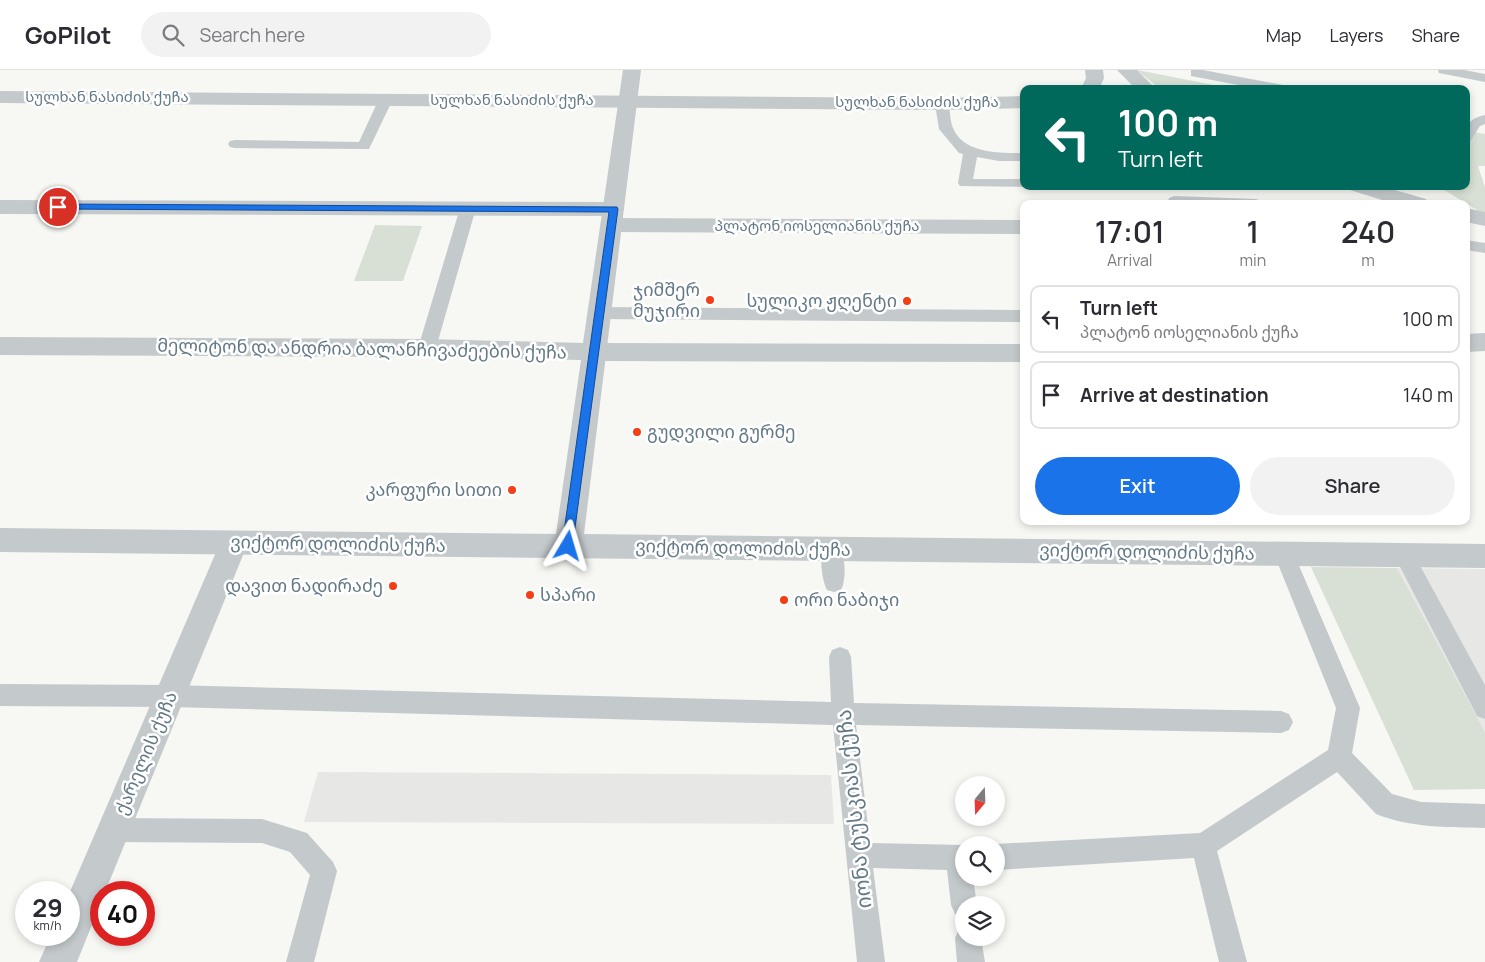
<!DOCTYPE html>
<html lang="en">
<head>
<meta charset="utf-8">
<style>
	:root { --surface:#fff; --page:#f2f2f3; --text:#2b2b33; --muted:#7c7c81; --line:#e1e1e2; --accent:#1a73e8 }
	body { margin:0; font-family:Manrope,"Noto Sans Georgian",sans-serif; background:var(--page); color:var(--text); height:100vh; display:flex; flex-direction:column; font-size:19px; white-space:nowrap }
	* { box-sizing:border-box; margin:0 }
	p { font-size:16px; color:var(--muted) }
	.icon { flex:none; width:28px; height:28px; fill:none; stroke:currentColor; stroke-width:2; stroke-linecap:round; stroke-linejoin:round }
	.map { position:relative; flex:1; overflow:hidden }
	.sheet { position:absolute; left:1020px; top:130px; width:450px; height:325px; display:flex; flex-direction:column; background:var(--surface); border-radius:10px; box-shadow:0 2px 8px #0003 }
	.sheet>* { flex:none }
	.guide { position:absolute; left:1020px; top:15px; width:450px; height:105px; border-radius:10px; box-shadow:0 2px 8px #0003; background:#00695c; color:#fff; overflow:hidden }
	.needle { width:32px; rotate:199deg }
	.controls { position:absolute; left:955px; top:706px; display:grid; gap:10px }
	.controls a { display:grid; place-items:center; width:50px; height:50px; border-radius:50%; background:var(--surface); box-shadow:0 2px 8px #0003; font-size:25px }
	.speed { position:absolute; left:15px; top:811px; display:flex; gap:10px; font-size:25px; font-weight:700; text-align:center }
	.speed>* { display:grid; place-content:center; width:65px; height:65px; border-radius:50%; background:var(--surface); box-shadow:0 2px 8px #0003; line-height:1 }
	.speed small { font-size:12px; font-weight:400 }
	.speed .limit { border:8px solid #d22; background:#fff; color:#111 }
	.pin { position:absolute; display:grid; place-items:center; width:42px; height:42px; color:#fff; margin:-21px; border:2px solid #fff; border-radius:50%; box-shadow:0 1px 5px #0007 }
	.me { position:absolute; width:55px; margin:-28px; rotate:7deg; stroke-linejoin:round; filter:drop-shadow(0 0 4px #0008) }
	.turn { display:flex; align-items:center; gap:18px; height:105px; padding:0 15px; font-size:22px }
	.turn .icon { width:65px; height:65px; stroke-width:2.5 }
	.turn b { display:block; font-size:35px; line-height:42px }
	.eta { display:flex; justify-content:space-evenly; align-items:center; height:85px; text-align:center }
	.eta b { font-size:30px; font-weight:600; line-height:35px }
	.action { display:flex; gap:10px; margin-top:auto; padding:10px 15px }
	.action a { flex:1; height:58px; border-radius:30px; background:var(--accent); color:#fff; font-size:20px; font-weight:600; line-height:58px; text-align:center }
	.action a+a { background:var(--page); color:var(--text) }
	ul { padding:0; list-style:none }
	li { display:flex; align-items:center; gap:15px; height:68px; margin:0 10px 8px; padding:0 5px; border:2px solid var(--line); border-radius:10px }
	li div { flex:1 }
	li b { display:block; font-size:19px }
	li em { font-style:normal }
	header { display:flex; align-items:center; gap:30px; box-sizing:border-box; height:70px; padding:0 25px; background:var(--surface); border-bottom:1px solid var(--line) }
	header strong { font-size:24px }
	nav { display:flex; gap:28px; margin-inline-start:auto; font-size:18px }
	.search { width:350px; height:45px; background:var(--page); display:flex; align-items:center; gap:12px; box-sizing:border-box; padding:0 18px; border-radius:28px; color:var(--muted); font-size:19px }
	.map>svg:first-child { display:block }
	.built { fill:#e7e8e6 }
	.green { fill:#d8dfd4 }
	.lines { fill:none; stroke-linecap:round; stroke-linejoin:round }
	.service { fill:#c4c9cc; fill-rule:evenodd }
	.minor { fill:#c4c9cc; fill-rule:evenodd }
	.tertiary { fill:#c4c9cc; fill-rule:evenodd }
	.route { fill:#1a73e8; stroke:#114b97 }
	.poi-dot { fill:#f43e16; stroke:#fff; stroke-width:2 }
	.labels { text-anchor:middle; stroke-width:5; stroke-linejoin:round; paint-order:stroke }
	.far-street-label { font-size:15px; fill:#637987; stroke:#fff }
	.poi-label { font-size:18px; fill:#637987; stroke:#fff; text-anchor:end }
	.street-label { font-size:18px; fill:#637987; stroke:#fff }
	.near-street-label { font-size:21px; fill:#637987; stroke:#fff }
</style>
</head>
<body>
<header>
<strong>GoPilot</strong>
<div class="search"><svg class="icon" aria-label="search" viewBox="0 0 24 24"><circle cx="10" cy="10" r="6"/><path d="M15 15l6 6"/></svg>Search here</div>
<nav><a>Map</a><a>Layers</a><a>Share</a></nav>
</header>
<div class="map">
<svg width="1485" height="892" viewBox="0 0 1485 892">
	<rect width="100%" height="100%" fill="#f7f7f3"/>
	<path class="built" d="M 1397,498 L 1485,499 L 1485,662 Z
		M 318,702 L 831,705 L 834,754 L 304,752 Z"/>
	<path class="green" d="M 1137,0 L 1234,19 L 1160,19 Z
		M 1466,61 L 1485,64 L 1485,96 L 1478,96 L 1485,117 L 1485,142 L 1479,141 L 1446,121 L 1430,116 L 1466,116 Z
		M 375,155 L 422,156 L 403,211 L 354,211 Z
		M 1311,497 L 1397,498 L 1485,662 L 1485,719 L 1414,720 Z"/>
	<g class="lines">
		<path class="service" d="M 1191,0 L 1203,0 L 1283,15 L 1289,19 L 1260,19 L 1196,7 L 1191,6 Z
			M 1438,0 L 1464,0 L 1485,4 L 1485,12 L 1439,3 Z
			M 386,25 L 393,29 L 369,79 L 235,78 L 230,77 L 228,74 L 230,71 L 235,70 L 359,72 L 379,29 Z
			M 942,30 L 949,34 C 950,41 950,51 953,58 C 964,84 999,83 1024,83 L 1024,91 L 999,91 L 977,87 L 973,109 L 1024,109 L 1024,116 L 1029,117 L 960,116 L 958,113 L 963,84 L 959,83 L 939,59 L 935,34 Z
			M 1485,45 L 1485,54 L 1480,56 L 1471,70 L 1466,71 C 1466,55 1468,49 1485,45 Z
			M 1118,116 L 1136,116 L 1134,119 L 1120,119 Z
			M 1174,126 L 1256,129 L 1261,131 L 1263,134 L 1167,134 L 1169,128 Z
			M 468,133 L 473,135 L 476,138 L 436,278 L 433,282 L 427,284 L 421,282 L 418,278 L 460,138 L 463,135 Z
			M 1466,170 L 1485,173 L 1485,183 L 1466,180 Z
			M 599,237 L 1024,240 L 1024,252 L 599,249 L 593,247 L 591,243 L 593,239 Z
			M 832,470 L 839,473 C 845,485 847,508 841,520 L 834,522 L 827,520 C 821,508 819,485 825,473 Z
			M 1284,475 L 1291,478 L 1294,484 L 1360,638 L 1352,683 L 1392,724 L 1421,732 L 1485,734 L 1485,758 C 1448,757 1411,758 1376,744 L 1337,702 L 1217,781 L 1247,892 L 1219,892 L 1194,788 L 996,800 L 996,775 L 994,775 L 996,774 L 1200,763 L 1328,680 L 1336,638 L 1274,484 L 1277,478 Z
			M 1404,476 L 1411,479 L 1485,615 L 1485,649 L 1477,646 L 1394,485 L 1397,479 Z
			M 840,577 L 848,580 L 851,587 L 854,633 L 1281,641 L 1289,644 L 1293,652 L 1289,660 L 1281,663 L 856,655 L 870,773 L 964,775 L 964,808 L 973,808 L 977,835 L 964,835 L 964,848 L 955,844 L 951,835 L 947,800 L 873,798 L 885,892 L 857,892 L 833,655 L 170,637 L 0,636 L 0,614 L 170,615 L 831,632 L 829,587 L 832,580 Z
			M 113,748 L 262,749 L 307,763 L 333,792 L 337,801 L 314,892 L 286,892 L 310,805 L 290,782 L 262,773 L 113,772 L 104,769 L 101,760 L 104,751 Z
			M 964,856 L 964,868 L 981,868 L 985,892 L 957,892 L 955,868 L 959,859 Z"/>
		<path class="minor" d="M 1085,0 L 1103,0 L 1104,8 L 1099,19 L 1081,19 L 1086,8 Z
			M 0,21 L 942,28 L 1024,26 L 1024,38 L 942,40 L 0,33 Z
			M 0,130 L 614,132 L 621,134 L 624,139 L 621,144 L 614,146 L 0,144 Z
			M 611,148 L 1024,150 L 1024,164 L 611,162 L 604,160 L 600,155 L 604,150 Z
			M 1485,263 L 1485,281 L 1466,282 L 1466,264 Z
			M 594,273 L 1024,274 L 1024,292 L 594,291 L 586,288 L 582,282 L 586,276 Z
			M 234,461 L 244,464 L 248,473 L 105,822 L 101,822 L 101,832 L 77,892 L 39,892 L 51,865 L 69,865 L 69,824 L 220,473 L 224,464 Z"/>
		<path class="tertiary" d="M 623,0 L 641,0 L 584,464 L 1485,474 L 1485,498 L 0,482 L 0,458 L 556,464 L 581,290 L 427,287 L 0,285 L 0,267 L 427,269 L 583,273 Z
			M 1117,0 L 1137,0 L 1156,19 L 1136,19 Z
			M 1347,116 L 1381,116 L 1426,129 L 1429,134 L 1395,134 L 1350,120 Z
			M 1466,138 L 1485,142 L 1485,156 L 1466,152 Z"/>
	</g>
	<path class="route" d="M 58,134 L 617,137 L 618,139 L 572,480 L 564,480 L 562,476 L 609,142 L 55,139 L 54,137 Z"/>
	<g class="poi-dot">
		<circle cx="710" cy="230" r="5"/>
		<circle cx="907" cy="231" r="5"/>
		<circle cx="637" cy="362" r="5"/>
		<circle cx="512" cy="420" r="5"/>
		<circle cx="393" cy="516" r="5"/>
		<circle cx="530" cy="525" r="5"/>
		<circle cx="784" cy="530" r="5"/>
	</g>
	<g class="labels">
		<g class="far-street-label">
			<text x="107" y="32">სულხან ნასიძის ქუჩა</text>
			<text x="512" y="35">სულხან ნასიძის ქუჩა</text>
			<text x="917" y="37">სულხან ნასიძის ქუჩა</text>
			<text x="817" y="161">პლატონ იოსელიანის ქუჩა</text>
		</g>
		<g class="poi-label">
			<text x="700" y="226">ჯიმშერ<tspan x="700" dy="21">მუჯირი</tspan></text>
			<text x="897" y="237">სულიკო ჟღენტი</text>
			<text x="647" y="368" text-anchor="start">გუდვილი გურმე</text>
			<text x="502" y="426">კარფური სითი</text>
			<text x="383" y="522">დავით ნადირაძე</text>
			<text x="540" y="531" text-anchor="start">სპარი</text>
			<text x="794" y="536" text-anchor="start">ორი ნაბიჯი</text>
		</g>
		<g class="street-label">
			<text transform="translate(362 279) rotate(1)" y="6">მელიტონ და ანდრია ბალანჩივაძეების ქუჩა</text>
			<text transform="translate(338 474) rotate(1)" y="6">ვიქტორ დოლიძის ქუჩა</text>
			<text transform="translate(743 478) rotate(1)" y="6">ვიქტორ დოლიძის ქუჩა</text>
			<text transform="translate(1147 482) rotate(1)" y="6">ვიქტორ დოლიძის ქუჩა</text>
			<text transform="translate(146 683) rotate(-67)" y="6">ქარელის ქუჩა</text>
		</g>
		<g class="near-street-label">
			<text transform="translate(854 739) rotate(-96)" y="7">იონა ტუსკიას ქუჩა</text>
		</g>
	</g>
</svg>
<div class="controls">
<a><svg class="needle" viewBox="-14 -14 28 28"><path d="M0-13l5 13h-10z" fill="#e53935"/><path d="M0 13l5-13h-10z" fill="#7c7c81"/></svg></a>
<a><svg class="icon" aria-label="search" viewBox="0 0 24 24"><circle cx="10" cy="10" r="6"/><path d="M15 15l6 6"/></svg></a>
<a><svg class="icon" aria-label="layers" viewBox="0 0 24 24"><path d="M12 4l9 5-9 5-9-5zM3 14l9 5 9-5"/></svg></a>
</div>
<div class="speed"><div>29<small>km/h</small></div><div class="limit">40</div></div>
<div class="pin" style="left:58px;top:137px;background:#d93025"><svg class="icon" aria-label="arrive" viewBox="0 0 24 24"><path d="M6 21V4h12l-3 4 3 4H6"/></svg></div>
<svg class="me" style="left:568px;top:476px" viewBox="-20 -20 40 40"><path d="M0-17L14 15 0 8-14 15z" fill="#1a73e8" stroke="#fff" stroke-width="4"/></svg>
<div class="guide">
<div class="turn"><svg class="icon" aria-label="left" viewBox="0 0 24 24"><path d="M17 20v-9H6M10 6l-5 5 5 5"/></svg><div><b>100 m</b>Turn left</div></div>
</div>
<section class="sheet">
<div class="eta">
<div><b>17:01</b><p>Arrival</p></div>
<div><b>1</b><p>min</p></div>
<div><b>240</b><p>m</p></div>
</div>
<ul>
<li><svg class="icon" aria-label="left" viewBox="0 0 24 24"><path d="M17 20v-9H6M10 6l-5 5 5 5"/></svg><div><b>Turn left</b><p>პლატონ იოსელიანის ქუჩა</p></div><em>100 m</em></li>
<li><svg class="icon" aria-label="arrive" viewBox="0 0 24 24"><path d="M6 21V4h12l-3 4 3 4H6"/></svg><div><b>Arrive at destination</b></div><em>140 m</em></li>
</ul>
<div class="action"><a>Exit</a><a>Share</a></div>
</section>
</div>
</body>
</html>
